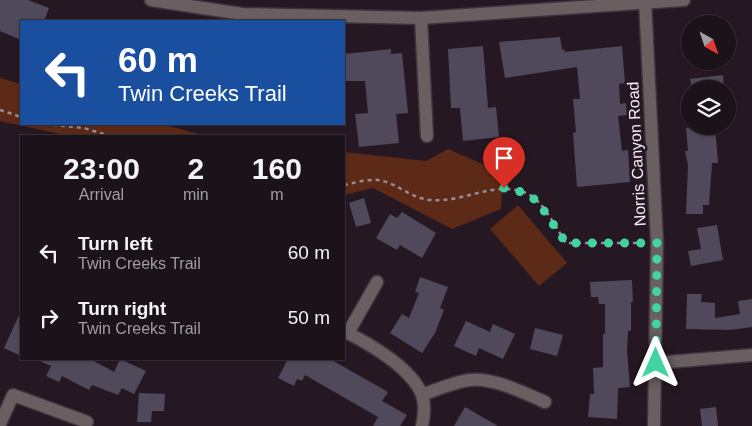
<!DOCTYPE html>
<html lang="en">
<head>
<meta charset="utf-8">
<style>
	:root { --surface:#1c121a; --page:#292027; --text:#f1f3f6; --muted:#a09ea2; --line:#3a3239 }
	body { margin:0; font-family:Helvetica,sans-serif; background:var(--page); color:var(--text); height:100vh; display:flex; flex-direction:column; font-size:19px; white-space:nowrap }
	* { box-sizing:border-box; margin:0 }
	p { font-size:16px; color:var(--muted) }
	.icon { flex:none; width:28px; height:28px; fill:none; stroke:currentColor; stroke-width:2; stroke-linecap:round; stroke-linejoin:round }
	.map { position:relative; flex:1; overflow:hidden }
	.side { position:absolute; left:20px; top:135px; width:325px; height:225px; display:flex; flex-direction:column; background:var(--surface); border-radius:0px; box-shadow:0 1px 4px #0004,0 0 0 1px var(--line) }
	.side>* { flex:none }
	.top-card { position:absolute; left:20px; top:20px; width:325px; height:105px; border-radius:0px; box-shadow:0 1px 4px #0004,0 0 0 1px var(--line); background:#1a4fa0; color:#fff; overflow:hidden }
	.needle { width:32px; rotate:140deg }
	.tools { position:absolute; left:681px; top:15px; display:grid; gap:10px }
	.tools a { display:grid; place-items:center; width:55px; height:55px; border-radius:50%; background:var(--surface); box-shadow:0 1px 4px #0004,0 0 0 1px var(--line); font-size:25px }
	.pin { position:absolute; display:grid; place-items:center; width:42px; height:42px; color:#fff; margin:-51px -21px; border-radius:50% 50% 50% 0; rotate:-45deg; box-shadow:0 0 5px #0007 }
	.pin .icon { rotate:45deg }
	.me { position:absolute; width:55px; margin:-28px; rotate:0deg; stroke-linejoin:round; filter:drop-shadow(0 0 4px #0008) }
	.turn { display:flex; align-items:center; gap:18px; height:105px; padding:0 15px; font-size:22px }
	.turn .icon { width:65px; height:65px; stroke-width:2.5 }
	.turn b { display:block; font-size:35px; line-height:42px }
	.eta { display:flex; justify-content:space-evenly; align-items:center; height:85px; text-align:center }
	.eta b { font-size:30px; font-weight:700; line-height:35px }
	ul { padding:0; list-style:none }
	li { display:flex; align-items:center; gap:15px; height:65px; padding:0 15px }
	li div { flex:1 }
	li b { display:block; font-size:19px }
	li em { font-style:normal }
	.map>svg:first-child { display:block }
	.green { fill:#5c2a17 }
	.building { fill:#4f495b }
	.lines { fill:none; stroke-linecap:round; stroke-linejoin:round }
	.minor-casing { stroke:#3f323c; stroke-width:15 }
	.tertiary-casing { stroke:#3f323c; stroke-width:15 }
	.path { stroke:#988d96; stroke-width:2.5; stroke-dasharray:4 4; stroke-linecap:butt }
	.minor { stroke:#695f60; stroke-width:12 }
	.tertiary { stroke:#695f60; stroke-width:12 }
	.route { stroke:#42d4a0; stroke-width:9; stroke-dasharray:0 16.2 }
	.labels { text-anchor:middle; stroke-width:5; stroke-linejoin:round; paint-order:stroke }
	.street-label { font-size:16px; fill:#f7edf5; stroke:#261823 }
</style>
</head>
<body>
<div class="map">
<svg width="752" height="426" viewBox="0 0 752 426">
	<rect width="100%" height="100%" fill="#261823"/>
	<path class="green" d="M 0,78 L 21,84 L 21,124 L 162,124 L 206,136 L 69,136 L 0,121 Z
		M 448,149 L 503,173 L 501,209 L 452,229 L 373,188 L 344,195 L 344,152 L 426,161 Z
		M 518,205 L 567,263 L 539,286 L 490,229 Z"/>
	<path class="building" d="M 0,0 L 28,0 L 49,8 L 44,21 L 21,21 L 21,40 L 0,31 Z
		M 560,37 L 562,50 L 564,49 L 565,52 L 622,46 L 625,83 L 619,84 L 620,104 L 626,103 L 627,115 L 618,116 L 622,151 L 628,150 L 630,182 L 577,187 L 573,133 L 576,132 L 573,99 L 580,99 L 577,67 L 505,78 L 499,42 Z
		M 483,46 L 488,108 L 496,107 L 499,137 L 463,141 L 460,108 L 451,108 L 448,49 Z
		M 391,49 L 391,54 L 402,53 L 408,113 L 396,114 L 399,143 L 359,147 L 355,114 L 368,113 L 365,81 L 344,81 L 344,54 Z
		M 723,75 L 724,89 L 692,89 L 690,79 Z
		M 715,126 L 718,163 L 712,163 L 709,205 L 703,205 L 703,214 L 686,214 L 688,165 L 685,151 L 688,151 L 686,128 Z
		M 364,198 L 371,223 L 356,227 L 349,203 Z
		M 402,212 L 436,233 L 422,258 L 400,245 L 397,250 L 376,238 L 390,214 L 397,218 Z
		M 717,225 L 723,260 L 691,266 L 688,251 L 701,249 L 697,228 Z
		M 420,277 L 448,287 L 440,308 L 444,310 L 435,333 L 422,353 L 390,333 L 402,314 L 409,318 L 419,293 L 415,292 Z
		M 632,280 L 633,302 L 631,302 L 631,331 L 628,331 L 627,350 L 630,387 L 618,388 L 617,419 L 588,417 L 590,394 L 594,394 L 593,368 L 603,367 L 603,334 L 605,334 L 605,304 L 599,304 L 598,297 L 591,297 L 590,282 Z
		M 687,294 L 702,294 L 701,302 L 715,303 L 715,318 L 740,314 L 738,301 L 752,299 L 752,327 L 730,330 L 686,329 Z
		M 21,311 L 21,356 L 4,348 Z
		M 466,321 L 490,332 L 493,324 L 515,334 L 503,359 L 479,348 L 476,356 L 454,346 Z
		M 535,328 L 563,335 L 557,356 L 530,349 Z
		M 35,359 L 90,359 L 114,372 L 120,359 L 146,371 L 134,394 L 122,388 L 118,395 L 92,385 L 89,390 L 62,376 L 59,382 L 46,376 L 51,366 Z
		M 288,359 L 330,359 L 388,392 L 382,401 L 407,415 L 400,426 L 373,426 L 378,417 L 305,375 L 302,381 L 297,379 L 294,386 L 278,378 Z
		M 139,393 L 165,394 L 164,411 L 152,411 L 151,422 L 137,422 Z
		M 465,407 L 498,426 L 454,426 Z
		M 716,407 L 718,426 L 702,426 L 700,409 Z"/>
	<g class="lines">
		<g class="minor-casing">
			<path id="minor" d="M 151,0 L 242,14 L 421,18 L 684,0
				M 421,18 L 427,136
				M 344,331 C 368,343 412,368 422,395 C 425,404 424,417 422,426
				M 348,333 L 377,282
				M 656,363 L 752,355
				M 422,395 C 438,389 454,382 470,380 C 493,377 524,393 545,402
				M 0,424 L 13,395 L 87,422"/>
		</g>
		<g class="tertiary-casing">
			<path id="tertiary" d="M 645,0 L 657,243 L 654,426"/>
		</g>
		<path class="path" d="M 0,110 L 21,117
			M 45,124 L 84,128 L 110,136
			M 344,185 C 354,183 367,179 378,180 C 398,183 411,199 431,200 C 463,203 495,180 526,193 C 543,200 556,228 566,243 L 646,243"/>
		<use href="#minor" class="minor"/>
		<use href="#tertiary" class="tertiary"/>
	</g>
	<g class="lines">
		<path class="route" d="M 504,188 L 526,193 L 538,202 L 566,243 L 657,243 L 656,363"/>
	</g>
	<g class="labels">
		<g class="street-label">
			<text transform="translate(636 154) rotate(-93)" y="6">Norris Canyon Road</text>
		</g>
	</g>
</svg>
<div class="tools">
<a><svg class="needle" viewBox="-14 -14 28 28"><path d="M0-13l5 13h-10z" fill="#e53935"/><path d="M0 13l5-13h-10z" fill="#a09ea2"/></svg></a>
<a><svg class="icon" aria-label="layers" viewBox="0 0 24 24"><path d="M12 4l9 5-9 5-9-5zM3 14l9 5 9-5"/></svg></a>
</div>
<div class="pin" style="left:504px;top:188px;background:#d93025"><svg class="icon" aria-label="arrive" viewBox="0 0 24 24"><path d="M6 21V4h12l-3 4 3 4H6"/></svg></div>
<svg class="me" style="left:656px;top:363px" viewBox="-20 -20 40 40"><path d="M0-17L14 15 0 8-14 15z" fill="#42d4a0" stroke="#fff" stroke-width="4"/></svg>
<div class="top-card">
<div class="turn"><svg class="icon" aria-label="left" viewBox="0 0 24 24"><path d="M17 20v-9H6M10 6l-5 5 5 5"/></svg><div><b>60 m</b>Twin Creeks Trail</div></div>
</div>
<section class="side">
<div class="eta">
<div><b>23:00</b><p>Arrival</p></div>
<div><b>2</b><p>min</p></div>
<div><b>160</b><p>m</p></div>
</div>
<ul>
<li><svg class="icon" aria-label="left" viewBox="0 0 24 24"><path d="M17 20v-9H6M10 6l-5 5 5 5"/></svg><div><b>Turn left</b><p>Twin Creeks Trail</p></div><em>60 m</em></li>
<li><svg class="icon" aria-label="right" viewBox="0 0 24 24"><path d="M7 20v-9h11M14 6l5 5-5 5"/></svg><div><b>Turn right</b><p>Twin Creeks Trail</p></div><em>50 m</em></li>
</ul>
</section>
</div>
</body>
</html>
